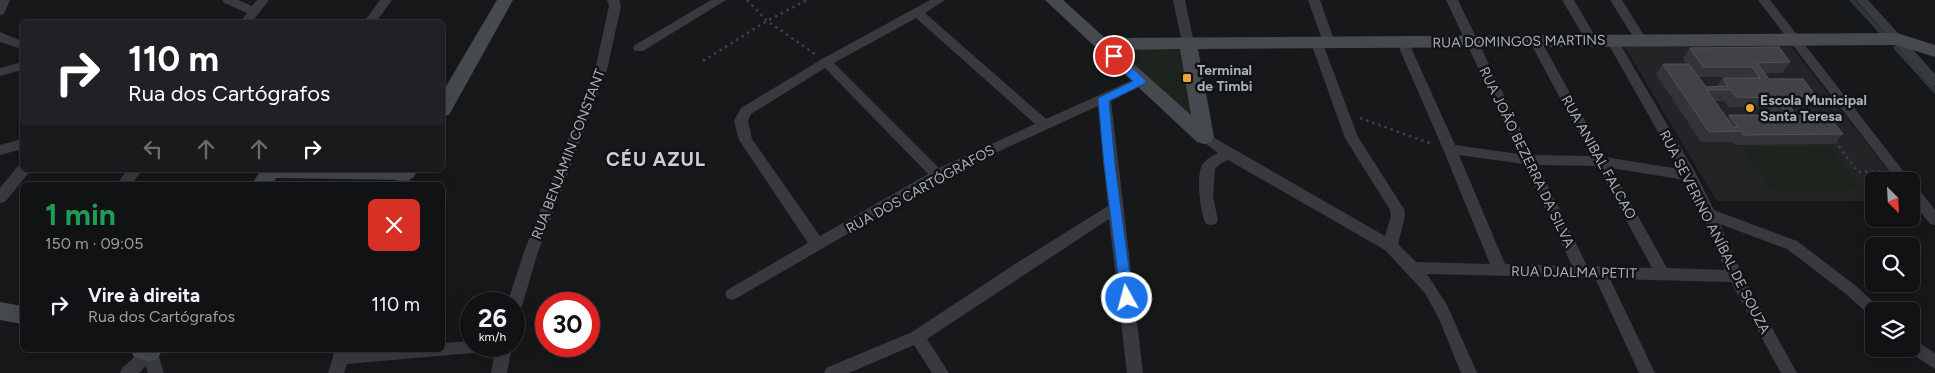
<!DOCTYPE html>
<html lang="pt">
<head>
<meta charset="utf-8">
<style>
	:root { --surface:#111213; --page:#1e2021; --text:#f1f3f6; --muted:#9c9ea0; --line:#303233 }
	body { margin:0; font-family:Figtree,sans-serif; background:var(--page); color:var(--text); height:100vh; display:flex; flex-direction:column; font-size:19px; white-space:nowrap }
	* { box-sizing:border-box; margin:0 }
	p { font-size:16px; color:var(--muted) }
	.icon { flex:none; width:28px; height:28px; fill:none; stroke:currentColor; stroke-width:2; stroke-linecap:round; stroke-linejoin:round }
	.map { position:relative; flex:1; overflow:hidden }
	.sheet { position:absolute; left:20px; top:182px; width:425px; height:170px; display:flex; flex-direction:column; background:var(--surface); border-radius:8px; box-shadow:0 5px 20px #0002,0 0 0 1px var(--line) }
	.sheet>* { flex:none }
	.hud { position:absolute; left:20px; top:20px; width:425px; height:152px; border-radius:8px; box-shadow:0 5px 20px #0002,0 0 0 1px var(--line); background:#202124; color:#fff; overflow:hidden }
	.needle { width:32px; rotate:156deg }
	.controls { position:absolute; left:1865px; top:172px; display:grid; gap:10px }
	.controls a { display:grid; place-items:center; width:55px; height:55px; border-radius:8px; background:var(--surface); box-shadow:0 5px 20px #0002,0 0 0 1px var(--line); font-size:25px }
	.speed { position:absolute; left:460px; top:292px; display:flex; gap:10px; font-size:25px; font-weight:700; text-align:center }
	.speed>* { display:grid; place-content:center; width:65px; height:65px; border-radius:50%; background:var(--surface); box-shadow:0 5px 20px #0002,0 0 0 1px var(--line); line-height:1 }
	.speed small { font-size:12px; font-weight:400 }
	.speed .limit { border:8px solid #d22; background:#fff; color:#111 }
	.pin { position:absolute; display:grid; place-items:center; width:42px; height:42px; color:#fff; margin:-21px; border:2px solid #fff; border-radius:50%; box-shadow:0 1px 5px #0007 }
	.me { position:absolute; width:55px; margin:-28px; rotate:353deg; stroke-linejoin:round; filter:drop-shadow(0 0 4px #0008) }
	.turn { display:flex; align-items:center; gap:18px; height:105px; padding:0 25px; font-size:22px }
	.turn .icon { width:65px; height:65px; stroke-width:2.5 }
	.turn b { display:block; font-size:35px; line-height:42px }
	.lanes { display:flex; align-items:center; height:48px; padding:0 25px; background:#0003; justify-content:center; gap:25px; direction:ltr }
	.lanes .off { opacity:.35 }
	.round { display:grid; place-items:center; flex:none; width:52px; height:52px; border-radius:8px; background:var(--page) }
	.head { display:flex; align-items:center; justify-content:space-between; height:85px; padding:0 25px }
	h1 { font-size:30px; font-weight:700; line-height:38px; color:#1e9e55 }
	ul { padding:0; list-style:none }
	li { display:flex; align-items:center; gap:15px; height:75px; padding:0 25px }
	li div { flex:1 }
	li b { display:block; font-size:19px }
	li em { font-style:normal }
	.map>svg:first-child { display:block }
	.built { fill:#232426 }
	.green { fill:#1d241e }
	.lines { fill:none; stroke-linecap:round; stroke-linejoin:round }
	.stream { stroke:#2d383d; stroke-width:4.5 }
	.path { stroke:#3e4145; stroke-width:2.5; stroke-dasharray:2.5 4; stroke-linecap:butt }
	.street { fill:#383a3e; fill-rule:evenodd }
	.secondary { fill:#46494e; fill-rule:evenodd }
	.wall { fill:#333437; fill-rule:evenodd }
	.building { fill:#404245; stroke:#505357; fill-rule:evenodd }
	.route { fill:#1a73e8; stroke:#114b97 }
	.poi-dot { fill:#efa13a; stroke:#121314; stroke-width:2 }
	.labels { text-anchor:middle; stroke-width:5; stroke-linejoin:round; paint-order:stroke }
	.street-label { font-size:14px; fill:#aab0b9; stroke:#121314 }
	.poi-label { font-size:14px; font-weight:bold; fill:#aab0b9; stroke:#121314; text-anchor:start }
	.district-label { font-size:19px; font-weight:bold; letter-spacing:1px; fill:#cbced5; stroke:#121314 }
</style>
</head>
<body>
<div class="map">
<svg width="1935" height="373" viewBox="0 0 1935 373">
	<rect width="100%" height="100%" fill="#171819"/>
	<path class="built" d="M 1790,45 L 1896,181 L 1874,181 L 1874,201 L 1717,201 L 1624,46 Z"/>
	<path class="green" d="M 1188,43 L 1204,137 L 1101,44 Z
		M 1829,147 L 1861,190 L 1772,191 L 1743,148 Z"/>
	<g class="lines">
		<path class="stream" d="M 1852,0 L 1882,33
			M 1896,48 L 1935,91"/>
		<path class="path" d="M 747,0 L 767,21 L 815,54
			M 703,61 L 767,21 L 807,0
			M 1360,118 L 1432,144
			M 1835,141 L 1858,172 L 1879,171"/>
		<path class="street" d="M 0,0 L 10,0 L 4,14 L 0,15 Z
			M 222,0 L 238,0 L 252,6 L 257,0 L 269,0 L 252,22 L 240,22 L 247,13 L 224,3 Z
			M 380,0 L 392,0 L 376,22 L 364,22 Z
			M 607,0 L 619,0 L 621,6 L 607,70 L 538,252 L 522,306 L 519,310 L 514,312 L 514,304 L 507,304 L 524,252 L 595,70 L 609,6 Z
			M 711,0 L 726,0 L 643,51 L 635,51 L 633,48 L 635,45 Z
			M 930,0 L 945,0 L 925,13 L 1046,119 L 1137,78 L 1145,78 L 1147,81 L 1145,84 L 1111,101 L 1143,373 L 1127,373 L 1109,219 L 927,339 L 949,373 L 932,373 L 914,345 L 849,373 L 824,373 L 826,368 L 912,332 L 1015,264 L 1108,206 L 1098,106 L 993,154 L 944,178 L 737,298 L 732,300 L 727,298 L 725,294 L 727,290 L 808,243 L 739,140 L 734,121 L 741,108 L 822,59 ZM 916,18 L 1035,124 L 939,168 L 834,63 ZM 825,68 L 928,174 L 820,236 L 752,139 L 748,121 L 751,114 Z
			M 1173,0 L 1185,0 L 1194,43 L 1192,46 L 1188,47 L 1182,43 Z
			M 1308,0 L 1320,0 L 1335,43 L 1329,47 L 1323,44 L 1358,137 L 1404,209 L 1405,216 L 1398,244 L 1416,262 L 1490,264 L 1443,149 L 1397,43 L 1399,40 L 1403,39 L 1409,43 L 1455,145 L 1519,154 L 1446,0 L 1458,0 L 1533,155 L 1591,156 L 1530,42 L 1536,38 L 1542,42 L 1605,157 L 1679,169 L 1606,40 L 1608,37 L 1616,37 L 1695,172 L 1714,210 L 1797,241 L 1856,286 L 1879,307 L 1881,311 L 1874,311 L 1874,317 L 1869,315 L 1846,294 L 1787,249 L 1720,224 L 1742,274 L 1797,373 L 1781,373 L 1731,282 L 1610,279 L 1655,373 L 1639,373 L 1595,278 L 1427,274 L 1447,305 L 1477,373 L 1461,373 L 1439,319 L 1425,293 L 1385,250 L 1228,160 L 1220,164 L 1215,169 L 1213,197 L 1218,220 L 1216,224 L 1211,225 L 1206,224 C 1200,212 1196,177 1202,165 C 1206,159 1212,156 1218,153 L 1197,137 L 1199,134 L 1204,132 L 1385,236 L 1391,216 L 1390,210 L 1345,138 L 1311,43 L 1317,39 L 1323,42 ZM 1459,155 L 1524,164 L 1572,266 L 1505,264 ZM 1538,165 L 1597,166 L 1652,268 L 1587,266 ZM 1611,168 L 1685,180 L 1702,214 L 1725,270 L 1667,268 Z
			M 1562,0 L 1574,0 L 1598,41 L 1596,44 L 1588,44 Z
			M 1610,0 L 1622,0 L 1647,40 L 1645,43 L 1637,43 Z
			M 1758,0 L 1770,0 L 1911,181 L 1897,181 Z
			M 1856,0 L 1868,0 L 1935,74 L 1935,86 L 1931,85 Z
			M 0,32 L 22,41 L 22,49 L 0,42 Z
			M 22,62 L 22,70 L 0,76 L 0,68 Z
			M 22,139 L 22,149 L 0,155 L 0,145 Z
			M 22,165 L 22,170 L 30,170 L 28,174 L 5,202 L 0,203 L 0,188 L 18,166 Z
			M 127,170 L 142,170 L 131,185 L 116,185 Z
			M 401,170 L 411,170 L 413,173 L 408,185 L 394,185 Z
			M 1911,185 L 1916,186 L 1935,210 L 1935,225 L 1930,224 L 1911,200 Z
			M 1911,338 L 1935,353 L 1935,369 L 1906,350 L 1911,349 Z
			M 471,341 L 471,346 L 512,346 L 507,373 L 491,373 L 495,351 L 347,364 L 344,373 L 328,373 L 335,350 L 442,350 L 442,343 Z
			M 142,350 L 157,350 L 164,373 L 148,373 L 146,366 L 139,373 L 120,373 L 122,368 Z"/>
		<path class="secondary" d="M 497,0 L 513,0 L 449,115 L 442,116 L 442,93 Z
			M 1045,0 L 1063,0 L 1105,38 L 1897,33 L 1935,45 L 1935,57 L 1896,45 L 1198,49 L 1214,137 L 1211,142 L 1204,144 L 1197,142 ZM 1180,49 L 1191,115 L 1118,50 Z
			M 261,170 L 418,170 L 413,178 L 406,180 L 276,178 L 272,185 L 251,185 Z
			M 0,302 L 22,306 L 22,324 L 0,320 Z
			M 131,350 L 162,350 L 158,359 L 150,362 L 134,357 Z"/>
	</g>
	<path class="wall" d="M 1690,48 L 1790,62 L 1782,73 L 1765,73 L 1769,79 L 1816,96 L 1807,107 L 1791,107 L 1796,115 L 1843,134 L 1834,144 L 1735,145 L 1733,142 L 1701,142 L 1656,74 L 1663,64 L 1686,64 L 1683,58 ZM 1699,77 L 1744,77 L 1745,78 L 1723,78 L 1717,86 L 1706,87 ZM 1714,101 L 1724,101 L 1728,107 L 1768,108 L 1773,115 L 1729,115 L 1726,118 Z"/>
	<path class="building" d="M 1779,47 L 1790,62 L 1757,63 L 1769,79 L 1803,79 L 1816,96 L 1784,97 L 1796,115 L 1828,115 L 1843,134 L 1743,135 L 1741,131 L 1709,132 L 1663,64 L 1689,64 L 1706,87 L 1728,86 L 1723,78 L 1760,78 L 1752,67 L 1703,67 L 1690,48 ZM 1707,90 L 1731,90 L 1736,97 L 1776,98 L 1788,115 L 1729,115 L 1738,127 L 1733,127 Z"/>
	<path class="route" d="M 1114,53 L 1118,54 L 1146,81 L 1144,84 L 1109,101 L 1115,165 L 1133,298 L 1131,301 L 1122,301 L 1121,298 L 1104,165 L 1098,99 L 1100,97 L 1133,81 L 1110,59 L 1109,56 Z"/>
	<g class="poi-dot">
		<rect x="1182" y="73" width="10" height="10" rx="2.5"/>
		<circle cx="1750" cy="108" r="5"/>
	</g>
	<g class="labels">
		<g class="street-label">
			<text transform="translate(1519 41) rotate(-1)" y="5">RUA DOMINGOS MARTINS</text>
			<text transform="translate(568 154) rotate(-69)" y="5">RUA BENJAMIN CONSTANT</text>
			<text transform="translate(1527 157) rotate(64)" y="5">RUA JOÃO BEZERRA DA SILVA</text>
			<text transform="translate(1599 157) rotate(61)" y="5">RUA ANIBAL FALCAO</text>
			<text transform="translate(920 189) rotate(-29)" y="5">RUA DOS CARTÓGRAFOS</text>
			<text transform="translate(1715 232) rotate(63)" y="5">RUA SEVERINO ANÍBAL DE SOUZA</text>
			<text transform="translate(1574 272) rotate(1)" y="5">RUA DJALMA PETIT</text>
		</g>
		<g class="poi-label">
			<text x="1197" y="75">Terminal<tspan x="1197" dy="16">de Timbi</tspan></text>
			<text x="1760" y="105">Escola Municipal<tspan x="1760" dy="16">Santa Teresa</tspan></text>
		</g>
		<g class="district-label">
			<text x="656" y="166">CÉU AZUL</text>
		</g>
	</g>
</svg>
<div class="controls">
<a><svg class="needle" viewBox="-14 -14 28 28"><path d="M0-13l5 13h-10z" fill="#e53935"/><path d="M0 13l5-13h-10z" fill="#9c9ea0"/></svg></a>
<a><svg class="icon" aria-label="search" viewBox="0 0 24 24"><circle cx="10" cy="10" r="6"/><path d="M15 15l6 6"/></svg></a>
<a><svg class="icon" aria-label="layers" viewBox="0 0 24 24"><path d="M12 4l9 5-9 5-9-5zM3 14l9 5 9-5"/></svg></a>
</div>
<div class="speed"><div>26<small>km/h</small></div><div class="limit">30</div></div>
<div class="pin" style="left:1114px;top:56px;background:#d93025"><svg class="icon" aria-label="arrive" viewBox="0 0 24 24"><path d="M6 21V4h12l-3 4 3 4H6"/></svg></div>
<svg class="me" style="left:1127px;top:298px" viewBox="-20 -20 40 40"><circle r="17" fill="#1a73e8" stroke="#fff" stroke-width="3"/><path d="M0-11L8 9 0 5-8 9z" fill="#fff"/></svg>
<div class="hud">
<div class="turn"><svg class="icon" aria-label="right" viewBox="0 0 24 24"><path d="M7 20v-9h11M14 6l5 5-5 5"/></svg><div><b>110 m</b>Rua dos Cartógrafos</div></div>
<div class="lanes"><svg class="icon off" aria-label="left" viewBox="0 0 24 24"><path d="M17 20v-9H6M10 6l-5 5 5 5"/></svg><svg class="icon off" aria-label="ahead" viewBox="0 0 24 24"><path d="M12 20V5M6 11l6-6 6 6"/></svg><svg class="icon off" aria-label="ahead" viewBox="0 0 24 24"><path d="M12 20V5M6 11l6-6 6 6"/></svg><svg class="icon" aria-label="right" viewBox="0 0 24 24"><path d="M7 20v-9h11M14 6l5 5-5 5"/></svg></div>
</div>
<section class="sheet">
<div class="head"><div><h1>1 min</h1><p>150 m · 09:05</p></div><a class="round" style="background:#d93025;color:#fff"><svg class="icon" aria-label="close" viewBox="0 0 24 24"><path d="M6 6l12 12M18 6L6 18"/></svg></a></div>
<ul>
<li><svg class="icon" aria-label="right" viewBox="0 0 24 24"><path d="M7 20v-9h11M14 6l5 5-5 5"/></svg><div><b>Vire à direita</b><p>Rua dos Cartógrafos</p></div><em>110 m</em></li>
</ul>
</section>
</div>
</body>
</html>
